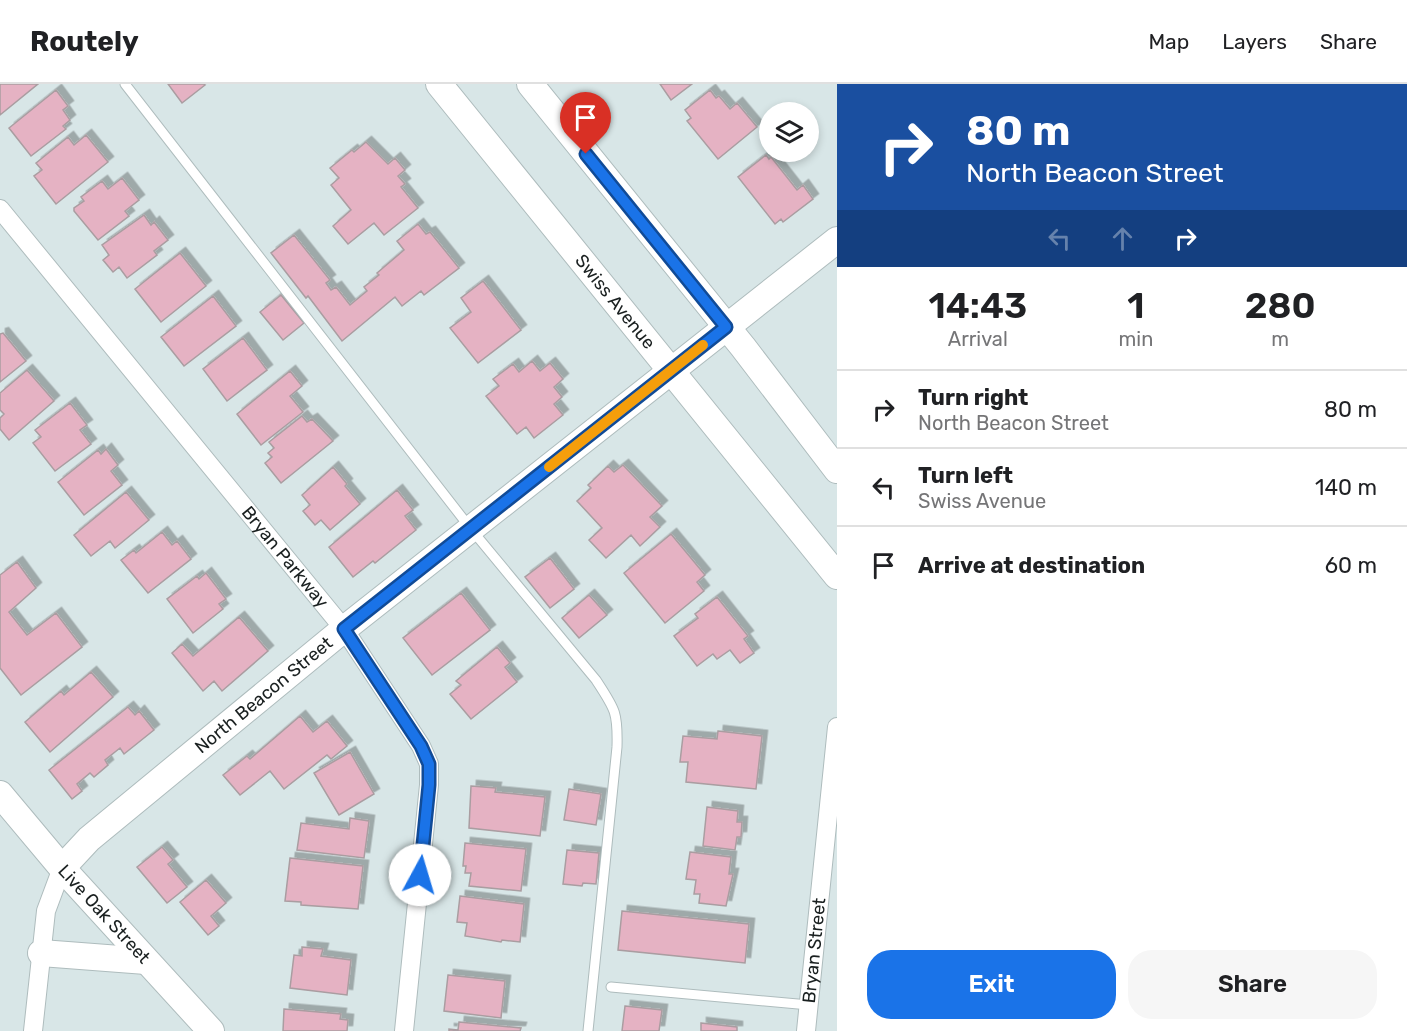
<!DOCTYPE html>
<html lang="en">
<head>
<meta charset="utf-8">
<style>
	:root { --surface:#fff; --page:#f6f6f6; --text:#202124; --muted:#757577; --line:#e0e0e0; --accent:#1a73e8 }
	body { margin:0; font-family:Rubik,sans-serif; background:var(--page); color:var(--text); height:100vh; display:flex; flex-direction:column; font-size:22px; white-space:nowrap }
	* { box-sizing:border-box; margin:0 }
	p { font-size:20px; color:var(--muted) }
	.icon { flex:none; width:33px; height:33px; fill:none; stroke:currentColor; stroke-width:2; stroke-linecap:round; stroke-linejoin:round }
	.map { position:relative; flex:1; overflow:hidden }
	.sheet { display:flex; flex-direction:column; background:var(--surface); width:570px }
	.sheet>* { flex:none }
	.guide { background:#1a4fa0; color:#fff; overflow:hidden }
	.controls { position:absolute; left:759px; top:18px; display:grid; gap:12px }
	.controls a { display:grid; place-items:center; width:60px; height:60px; border-radius:50%; background:var(--surface); box-shadow:0 3px 9px #0003; font-size:30px }
	.pin { position:absolute; display:grid; place-items:center; width:51px; height:51px; color:#fff; margin:-62px -26px; border-radius:50% 50% 50% 0; rotate:-45deg; box-shadow:0 0 6px #0007 }
	.pin .icon { rotate:45deg }
	.me { position:absolute; width:66px; margin:-33px; rotate:6deg; stroke-linejoin:round; filter:drop-shadow(0 0 4px #0008) }
	.turn { display:flex; align-items:center; gap:21px; height:126px; padding:0 30px; font-size:27px }
	.turn .icon { width:78px; height:78px; stroke-width:2.5 }
	.turn b { display:block; font-size:42px; line-height:51px }
	.lanes { display:flex; align-items:center; height:57px; padding:0 30px; background:#0003; justify-content:center; gap:30px; direction:ltr }
	.lanes .off { opacity:.35 }
	.eta { display:flex; justify-content:space-evenly; align-items:center; height:102px; text-align:center }
	.eta b { font-size:36px; font-weight:600; line-height:42px }
	.cta { display:flex; gap:12px; margin-top:auto; padding:12px 30px }
	.cta a { flex:1; height:69px; border-radius:24px; background:var(--accent); color:#fff; font-size:24px; font-weight:600; line-height:69px; text-align:center }
	.cta a+a { background:var(--page); color:var(--text) }
	ul { padding:0; list-style:none }
	li { display:flex; align-items:center; gap:18px; height:78px; padding:0 30px; border-top:2px solid var(--line) }
	li div { flex:1 }
	li b { display:block; font-size:22px }
	li em { font-style:normal }
	header { display:flex; align-items:center; gap:36px; box-sizing:border-box; height:84px; padding:0 30px; background:var(--surface); border-bottom:2px solid var(--line) }
	header strong { font-size:28px }
	nav { display:flex; gap:33px; margin-inline-start:auto; font-size:21px }
	main { display:flex; flex:1; min-height:0 }
	.map>svg:first-child { display:block }
	.building { fill:#e5b2c3; stroke:#aa9da1; stroke-width:1.5; filter:url(#shadow) }
	.lines { fill:none; stroke-linecap:round; stroke-linejoin:round }
	.lane-casing { stroke:#aebcbd; stroke-width:11 }
	.street-casing { stroke:#aebcbd; stroke-width:20 }
	.secondary-casing { stroke:#aebcbd; stroke-width:28 }
	.lane { stroke:#fff; stroke-width:9 }
	.street { stroke:#fff; stroke-width:18 }
	.secondary { stroke:#fff; stroke-width:26 }
	.route-casing { stroke:#114b97; stroke-width:15 }
	.route { stroke:#1a73e8; stroke-width:10 }
	.slow { stroke:#f59e0b; stroke-width:10 }
	.labels { text-anchor:middle; stroke-width:4.5; stroke-linejoin:round; paint-order:stroke }
	.street-label { font-size:18px; fill:#1a2020; stroke:#d8e6e7 }
</style>
</head>
<body>
<header>
<strong>Routely</strong>
<nav><a>Map</a><a>Layers</a><a>Share</a></nav>
</header>
<main>
<div class="map">
<svg width="837" height="947" viewBox="0 0 837 947">
	<defs>
		<filter id="shadow"><feDropShadow dx="5.5" dy="-5.5" stdDeviation="0" flood-color="#0004"/></filter>
	</defs>
	<rect width="100%" height="100%" fill="#d8e6e7"/>
	<path class="building" d="M 0,0 L 38,0 L 0,31 Z
		M 168,0 L 204,0 L 205,1 L 182,19 Z
		M 660,0 L 692,0 L 671,16 Z
		M 56,6 L 68,22 L 63,26 L 70,36 L 63,42 L 66,45 L 31,72 L 9,44 Z
		M 710,6 L 716,14 L 719,12 L 730,25 L 737,19 L 757,43 L 718,75 L 687,37 L 691,34 L 685,26 Z
		M 86,51 L 108,78 L 56,120 L 34,92 L 42,86 L 36,79 L 68,53 L 74,61 Z
		M 366,58 L 388,80 L 395,74 L 405,86 L 398,92 L 405,100 L 401,103 L 418,124 L 384,151 L 374,139 L 348,160 L 333,142 L 351,126 L 331,101 L 339,94 L 330,84 L 352,66 L 354,68 Z
		M 766,71 L 769,75 L 771,73 L 797,106 L 803,101 L 813,115 L 783,138 L 781,135 L 775,140 L 738,93 Z
		M 122,94 L 139,116 L 125,127 L 129,132 L 98,156 L 74,127 L 74,124 L 84,117 L 81,113 L 102,97 L 108,105 Z
		M 144,131 L 151,141 L 154,138 L 168,156 L 154,167 L 157,171 L 127,194 L 119,183 L 113,188 L 103,176 L 109,171 L 102,161 Z
		M 418,140 L 426,150 L 430,148 L 459,184 L 424,211 L 421,207 L 402,222 L 395,213 L 342,257 L 308,212 L 306,214 L 271,169 L 294,151 L 330,196 L 326,199 L 331,206 L 336,203 L 350,221 L 367,207 L 364,203 L 379,191 L 377,189 L 404,166 L 397,157 Z
		M 180,169 L 206,202 L 161,238 L 135,205 Z
		M 483,197 L 521,246 L 478,279 L 450,244 L 471,228 L 461,214 Z
		M 281,211 L 304,239 L 283,256 L 260,228 Z
		M 213,212 L 236,242 L 184,282 L 161,253 Z
		M 3,249 L 26,277 L 0,298 L 0,250 Z
		M 243,254 L 267,286 L 227,317 L 203,285 Z
		M 532,277 L 540,287 L 550,279 L 563,295 L 554,303 L 562,313 L 554,320 L 563,331 L 534,354 L 526,343 L 517,350 L 486,312 L 499,302 L 493,295 L 513,280 L 519,288 Z
		M 27,286 L 54,317 L 9,356 L 0,345 L 0,334 L 4,330 L 0,326 L 0,309 Z
		M 290,287 L 302,302 L 290,312 L 303,328 L 261,361 L 237,330 Z
		M 70,319 L 87,341 L 80,346 L 91,360 L 55,387 L 33,359 L 41,353 L 35,346 Z
		M 302,332 L 307,338 L 312,335 L 333,357 L 281,399 L 265,379 L 272,373 L 268,369 L 274,364 L 269,358 Z
		M 106,365 L 118,381 L 111,387 L 122,401 L 84,431 L 58,398 L 98,366 L 101,370 Z
		M 623,381 L 662,422 L 650,433 L 660,443 L 640,462 L 631,451 L 606,474 L 589,456 L 602,444 L 577,417 L 591,404 L 588,401 L 608,382 L 614,388 Z
		M 333,383 L 347,400 L 345,402 L 360,420 L 330,446 L 321,436 L 315,441 L 303,427 L 310,421 L 302,411 Z
		M 397,406 L 413,426 L 405,432 L 416,446 L 375,479 L 373,477 L 353,493 L 329,463 Z
		M 126,408 L 149,436 L 115,464 L 110,457 L 91,472 L 74,451 Z
		M 162,448 L 172,461 L 177,457 L 191,475 L 148,509 L 121,476 L 134,466 L 136,469 Z
		M 671,450 L 705,491 L 697,498 L 704,507 L 665,539 L 624,489 Z
		M 550,474 L 574,505 L 550,524 L 525,493 Z
		M 17,478 L 36,504 L 9,528 L 27,551 L 56,529 L 82,563 L 21,611 L 0,584 L 0,491 Z
		M 206,489 L 226,515 L 219,520 L 223,525 L 193,549 L 167,515 L 197,492 L 199,495 Z
		M 461,509 L 490,546 L 432,591 L 403,554 Z
		M 589,511 L 607,531 L 579,554 L 562,534 Z
		M 717,513 L 748,552 L 744,555 L 754,569 L 740,579 L 730,566 L 717,575 L 713,570 L 697,582 L 674,552 L 698,534 L 695,530 Z
		M 239,533 L 268,567 L 222,607 L 214,597 L 203,607 L 172,569 L 182,560 L 193,572 Z
		M 497,563 L 510,579 L 505,583 L 517,598 L 471,635 L 450,610 L 461,601 L 456,597 Z
		M 91,588 L 113,613 L 50,668 L 25,638 L 61,607 L 64,611 Z
		M 128,623 L 135,631 L 139,627 L 154,646 L 124,670 L 120,664 L 105,676 L 108,681 L 94,693 L 90,689 L 77,700 L 82,707 L 72,715 L 49,686 Z
		M 300,632 L 313,648 L 327,637 L 347,662 L 331,675 L 327,671 L 284,705 L 270,687 L 240,711 L 223,691 L 247,672 L 250,675 Z
		M 718,647 L 762,652 L 756,705 L 686,698 L 688,678 L 680,678 L 683,652 L 717,655 Z
		M 350,668 L 374,710 L 339,731 L 314,689 Z
		M 471,702 L 496,704 L 495,708 L 545,713 L 540,752 L 469,744 Z
		M 569,705 L 601,710 L 596,741 L 564,736 Z
		M 707,723 L 738,727 L 737,738 L 742,738 L 741,753 L 737,753 L 735,766 L 703,762 Z
		M 350,734 L 369,737 L 364,774 L 297,766 L 301,739 L 349,745 Z
		M 465,759 L 526,765 L 521,807 L 469,802 L 471,789 L 465,789 L 466,782 L 463,782 Z
		M 162,763 L 173,776 L 168,780 L 187,803 L 167,819 L 137,783 Z
		M 567,766 L 599,769 L 596,800 L 583,799 L 582,802 L 563,800 Z
		M 690,768 L 731,773 L 729,790 L 733,790 L 726,822 L 699,819 L 700,810 L 694,810 L 696,796 L 686,795 Z
		M 290,774 L 363,782 L 358,825 L 301,821 L 301,818 L 285,817 Z
		M 206,796 L 226,819 L 211,832 L 219,842 L 208,851 L 180,818 Z
		M 460,812 L 524,820 L 520,858 L 502,856 L 501,858 L 465,852 L 467,839 L 457,838 Z
		M 622,827 L 749,840 L 745,879 L 618,866 Z
		M 302,863 L 323,865 L 321,872 L 351,876 L 347,911 L 290,904 L 294,871 L 302,872 Z
		M 448,891 L 505,897 L 501,934 L 444,927 Z
		M 625,922 L 662,926 L 659,947 L 622,947 Z
		M 284,925 L 341,930 L 340,935 L 348,936 L 347,947 L 283,947 Z
		M 459,938 L 521,944 L 520,947 L 449,947 L 449,945 L 458,946 Z
		M 701,939 L 737,943 L 737,947 L 701,947 Z"/>
	<g class="lines">
		<g class="lane-casing">
			<path id="lane" d="M 125,0 L 471,445 L 596,596 C 615,625 618,628 617,663 L 588,947
				M 611,903 L 809,921"/>
		</g>
		<g class="street-casing">
			<g id="street">
				<path id="s1" d="M 0,125 L 344,545 L 421,662 L 429,680 L 429,701 L 404,947"/>
				<path d="M 33,947 L 46,827 L 62,784"/>
				<path id="s2" d="M 806,947 L 837,643"/>
			</g>
		</g>
		<g class="secondary-casing">
			<g id="secondary">
				<path id="s3" d="M 439,0 L 837,492"/>
				<path d="M 530,0 L 743,263 L 837,386"/>
				<path id="s4" d="M 0,710 L 62,784 L 211,947"/>
				<path id="s5" d="M 62,784 L 89,755 L 344,545 L 837,156"/>
				<path d="M 41,869 L 146,877"/>
			</g>
		</g>
		<use href="#lane" class="lane"/>
		<use href="#street" class="street"/>
		<use href="#secondary" class="secondary"/>
	</g>
	<g class="lines">
		<g class="route-casing">
			<path id="route" d="M 420,791 L 429,701 L 429,680 L 421,662 L 344,545 L 726,243 L 586,70"/>
		</g>
		<use href="#route" class="route"/>
		<path class="slow" d="M 549,383 L 703,261"/>
	</g>
	<g class="labels">
		<g class="street-label">
			<text dy="6" stroke="none"><textPath href="#s3" startOffset="280">Swiss Avenue</textPath></text>
			<text dy="6" stroke="none"><textPath href="#s1" startOffset="450">Bryan Parkway</textPath></text>
			<text dy="6" stroke="none"><textPath href="#s5" startOffset="266">North Beacon Street</textPath></text>
			<text dy="6" stroke="none"><textPath href="#s4" startOffset="159">Live Oak Street</textPath></text>
			<text dy="6" stroke="none"><textPath href="#s2" startOffset="81">Bryan Street</textPath></text>
		</g>
	</g>
</svg>
<div class="controls">
<a><svg class="icon" aria-label="layers" viewBox="0 0 24 24"><path d="M12 4l9 5-9 5-9-5zM3 14l9 5 9-5"/></svg></a>
</div>
<div class="pin" style="left:586px;top:70px;background:#d93025"><svg class="icon" aria-label="arrive" viewBox="0 0 24 24"><path d="M6 21V4h12l-3 4 3 4H6"/></svg></div>
<svg class="me" style="left:420px;top:791px" viewBox="-20 -20 40 40"><circle r="19" fill="#fff"/><path d="M0-13L10 11 0 6-10 11z" fill="#1a73e8"/></svg>
</div>
<section class="sheet">
<div class="guide">
<div class="turn"><svg class="icon" aria-label="right" viewBox="0 0 24 24"><path d="M7 20v-9h11M14 6l5 5-5 5"/></svg><div><b>80 m</b>North Beacon Street</div></div>
<div class="lanes"><svg class="icon off" aria-label="left" viewBox="0 0 24 24"><path d="M17 20v-9H6M10 6l-5 5 5 5"/></svg><svg class="icon off" aria-label="ahead" viewBox="0 0 24 24"><path d="M12 20V5M6 11l6-6 6 6"/></svg><svg class="icon" aria-label="right" viewBox="0 0 24 24"><path d="M7 20v-9h11M14 6l5 5-5 5"/></svg></div>
</div>
<div class="eta">
<div><b>14:43</b><p>Arrival</p></div>
<div><b>1</b><p>min</p></div>
<div><b>280</b><p>m</p></div>
</div>
<ul>
<li><svg class="icon" aria-label="right" viewBox="0 0 24 24"><path d="M7 20v-9h11M14 6l5 5-5 5"/></svg><div><b>Turn right</b><p>North Beacon Street</p></div><em>80 m</em></li>
<li><svg class="icon" aria-label="left" viewBox="0 0 24 24"><path d="M17 20v-9H6M10 6l-5 5 5 5"/></svg><div><b>Turn left</b><p>Swiss Avenue</p></div><em>140 m</em></li>
<li><svg class="icon" aria-label="arrive" viewBox="0 0 24 24"><path d="M6 21V4h12l-3 4 3 4H6"/></svg><div><b>Arrive at destination</b></div><em>60 m</em></li>
</ul>
<div class="cta"><a>Exit</a><a>Share</a></div>
</section>
</main>
</body>
</html>
